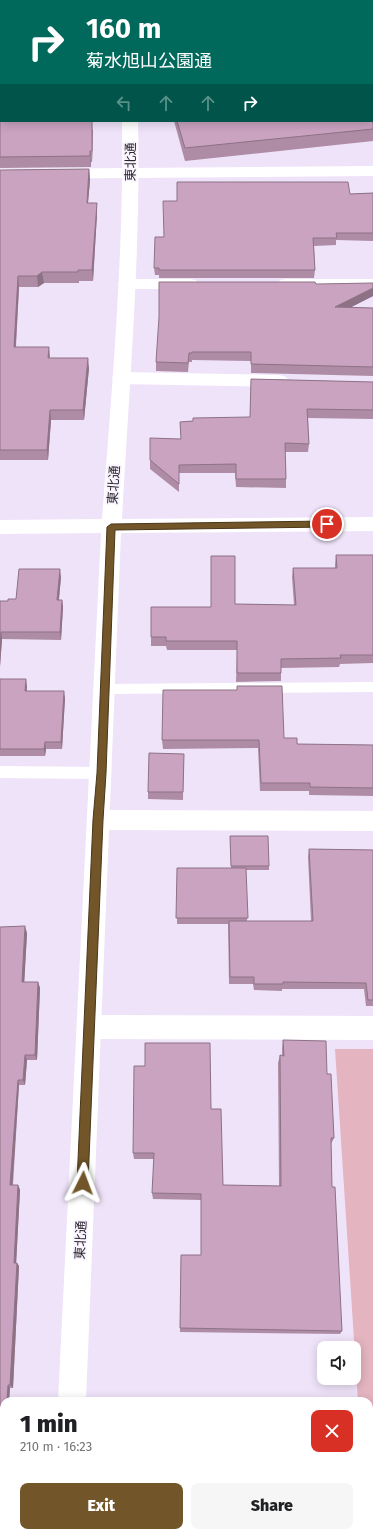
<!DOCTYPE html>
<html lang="en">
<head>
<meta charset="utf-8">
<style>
	:root { --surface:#fff; --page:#f6f6f6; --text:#202124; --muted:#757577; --accent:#725528 }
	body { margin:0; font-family:"Fira Sans","Noto Sans JP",sans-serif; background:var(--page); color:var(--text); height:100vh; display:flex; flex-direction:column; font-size:15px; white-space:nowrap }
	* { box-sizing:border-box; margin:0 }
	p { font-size:13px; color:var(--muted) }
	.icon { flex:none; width:22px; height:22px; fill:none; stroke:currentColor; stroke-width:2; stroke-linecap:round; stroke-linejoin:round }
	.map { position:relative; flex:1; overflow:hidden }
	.drawer { position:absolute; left:0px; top:1397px; width:373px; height:140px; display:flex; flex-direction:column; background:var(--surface); border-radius:12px 12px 0 0; box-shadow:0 2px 10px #0003 }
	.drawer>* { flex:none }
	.hud { position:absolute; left:0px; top:0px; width:373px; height:122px; box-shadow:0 2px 10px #0003; background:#00695c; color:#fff; overflow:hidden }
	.fabs { position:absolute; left:317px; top:1341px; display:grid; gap:8px }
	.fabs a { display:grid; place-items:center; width:44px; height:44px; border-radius:8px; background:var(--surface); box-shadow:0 2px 10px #0003; font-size:20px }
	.pin { position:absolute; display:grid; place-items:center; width:34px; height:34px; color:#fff; margin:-17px; border:2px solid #fff; border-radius:50%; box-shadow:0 1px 4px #0007 }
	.me { position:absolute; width:44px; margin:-22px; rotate:3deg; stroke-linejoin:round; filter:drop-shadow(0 0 3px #0008) }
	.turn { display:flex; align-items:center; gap:14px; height:84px; padding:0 20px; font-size:18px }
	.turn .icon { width:52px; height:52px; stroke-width:2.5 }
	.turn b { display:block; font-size:28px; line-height:34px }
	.lanes { display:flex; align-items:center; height:38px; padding:0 20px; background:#0003; justify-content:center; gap:20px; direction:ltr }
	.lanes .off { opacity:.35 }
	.round { display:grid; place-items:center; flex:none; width:42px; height:42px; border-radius:8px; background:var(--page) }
	.headline { display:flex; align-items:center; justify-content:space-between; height:68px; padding:0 20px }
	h1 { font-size:24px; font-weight:800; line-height:30px }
	.action { display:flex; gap:8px; margin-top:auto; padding:8px 20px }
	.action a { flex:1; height:46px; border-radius:8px; background:var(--accent); color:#fff; font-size:16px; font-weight:800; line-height:46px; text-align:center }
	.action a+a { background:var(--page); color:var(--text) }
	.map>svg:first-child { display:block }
	.green { fill:#e4b4c1 }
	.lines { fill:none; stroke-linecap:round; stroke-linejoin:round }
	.lane { fill:#fff; fill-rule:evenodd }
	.street { fill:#fff; fill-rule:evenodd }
	.secondary { fill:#fff; fill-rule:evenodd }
	.wall { fill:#ae8ca5 }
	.shaded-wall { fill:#8d7286 }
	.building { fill:#caa3c0; stroke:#8d7286 }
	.route { fill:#725528; stroke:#4a371a }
	.labels { text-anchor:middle; stroke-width:3.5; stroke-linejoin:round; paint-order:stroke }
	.street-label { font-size:13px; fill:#2b262e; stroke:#f9f4fd }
</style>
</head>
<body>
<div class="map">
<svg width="373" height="1537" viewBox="0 0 373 1537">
	<rect width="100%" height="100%" fill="#efe3f9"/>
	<path class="green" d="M 335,1049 L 373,1049 L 373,1537 L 368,1537 L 367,1533 L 369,1533 L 369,1401 L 358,1401 Z"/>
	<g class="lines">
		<path class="lane" d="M 373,682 L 373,692 L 104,694 L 100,693 L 98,689 L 100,685 L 104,684 Z
			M 0,766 L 102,767 L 107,769 L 109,773 L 107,777 L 102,779 L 0,778 Z"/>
		<path class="street" d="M 273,0 L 287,0 L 288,1 L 274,1 Z
			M 372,52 L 373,52 L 373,61 L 372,61 Z
			M 373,166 L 373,176 L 0,179 L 0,169 Z
			M 126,279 L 190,279 L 196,280 L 198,284 L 196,288 L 190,289 L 126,289 L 120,288 L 118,284 L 120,280 Z
			M 286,279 L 373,279 L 373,289 L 286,289 L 280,288 L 278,284 L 280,280 Z
			M 121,372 L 280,375 L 286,377 L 289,381 L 286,385 L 280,387 L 121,384 L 115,382 L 112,378 L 115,374 Z
			M 98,810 L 373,811 L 373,831 L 98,830 L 90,827 L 87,820 L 90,813 Z
			M 90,1015 L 373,1016 L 373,1040 L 90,1039 L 81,1035 L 78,1027 L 81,1019 Z"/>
		<path class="secondary" d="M 123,0 L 137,0 L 137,1 L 123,1 Z
			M 122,121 L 138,121 C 141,253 129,387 122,519 L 373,517 L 373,531 L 121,533 L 86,1401 L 58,1401 L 101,533 L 0,534 L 0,520 L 102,519 C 112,387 124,254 122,121 Z
			M 50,1533 L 80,1533 L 80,1537 L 50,1537 Z"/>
	</g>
	<path class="wall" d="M 0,0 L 88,0 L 88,1 L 1,1 L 1,66 L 0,66 Z
		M 299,0 L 373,0 L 373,44 L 372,44 L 372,1 L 301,1 Z
		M 373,85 L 373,141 L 185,161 L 174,121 L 372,121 Z
		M 0,111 L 93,130 L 92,162 L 91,162 L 91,167 L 0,168 Z
		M 89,169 L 90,180 L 88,203 L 97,203 L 97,214 L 93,281 L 79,281 L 79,283 L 44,283 L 38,287 L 19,287 L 16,347 L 50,358 L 89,368 L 84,420 L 51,420 L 48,460 L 0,460 L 0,170 Z
		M 373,193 L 373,241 L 336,240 L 336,245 L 314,246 L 315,270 L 314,278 L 159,278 L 159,275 L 155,275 L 154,268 L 164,237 L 177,201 L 350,194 Z
		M 316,284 L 373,296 L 351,307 L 373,308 L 373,376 L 251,373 L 251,361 L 192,360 L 192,362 L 189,362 L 188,372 L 156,371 L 156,362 Z
		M 251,379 L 373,382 L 373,419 L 308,418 L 309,444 L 308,452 L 285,452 L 286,479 L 286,488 L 236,487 L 235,473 L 179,473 L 179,492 L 150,469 L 150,460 L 181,439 L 180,422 L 250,417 Z
		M 336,555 L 373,555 L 373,663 L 340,664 L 339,667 L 281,668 L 281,681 L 236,682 L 237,650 L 167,650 L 166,646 L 151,646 L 151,637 L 235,604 L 294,605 L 292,577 L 293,568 L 335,568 L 335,564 Z
		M 61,577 L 59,600 L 62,600 L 63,607 L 61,640 L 2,639 L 0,667 L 0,601 L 8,601 L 16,599 Z
		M 0,679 L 27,686 L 27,691 L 65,698 L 62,749 L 46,749 L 45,756 L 0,756 Z
		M 284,738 L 297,744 L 373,745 L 373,796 L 309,795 L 309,791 L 260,791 L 258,748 L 163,749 L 162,740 Z
		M 184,754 L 183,800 L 148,799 L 148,792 Z
		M 230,836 L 269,866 L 269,870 L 246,870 L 247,921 L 311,921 L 308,857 L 309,849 L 373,850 L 373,1006 L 366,1006 L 364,989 L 282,989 L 282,991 L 254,990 L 253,984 L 229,984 L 228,924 L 177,924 L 177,868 L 231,868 Z
		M 0,927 L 27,933 L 24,982 L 38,982 L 40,988 L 37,1060 L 27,1060 L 25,1085 L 19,1085 L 13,1185 L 18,1185 L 20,1190 L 16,1263 L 17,1263 L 19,1266 L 13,1388 L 10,1388 L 9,1401 L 4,1401 L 1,1529 L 4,1530 L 0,1537 Z
		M 283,1040 L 327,1074 L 334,1138 L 331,1144 L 332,1187 L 342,1331 L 340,1334 L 180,1332 L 181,1255 L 201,1255 L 201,1200 L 153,1199 L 152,1193 L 154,1159 L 134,1159 L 133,1153 L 211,1109 L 223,1185 L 279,1186 L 278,1063 L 280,1055 L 282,1056 L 282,1048 Z"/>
	<path class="shaded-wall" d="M 93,121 L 93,130 L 92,162 L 92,151 Z
		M 90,151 L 91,162 L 91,167 L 90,156 Z
		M 89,169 L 90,180 L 87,214 L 87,203 Z
		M 97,203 L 97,214 L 93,281 L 92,270 Z
		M 42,272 L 44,283 L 38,287 L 37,276 Z
		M 18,276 L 19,287 L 15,357 L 14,347 Z
		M 373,288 L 373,296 L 334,316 L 335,307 Z
		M 49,347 L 50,357 L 48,358 Z
		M 88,358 L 89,368 L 84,420 L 83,410 Z
		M 50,410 L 51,420 L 48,460 L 47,450 Z
		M 60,569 L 61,577 L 58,607 L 57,600 Z
		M 62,600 L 63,607 L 61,640 L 60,632 Z
		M 1,632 L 2,639 L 0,666 L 0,642 Z
		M 26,679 L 27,686 L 26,698 L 25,691 Z
		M 64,691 L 65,698 L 62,749 L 61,742 Z
		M 45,742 L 46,749 L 45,756 L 44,749 Z
		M 25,926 L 27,933 L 24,988 L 22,982 Z
		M 38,982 L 40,988 L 37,1060 L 35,1055 Z
		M 25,1055 L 27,1060 L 25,1085 L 23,1080 Z
		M 18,1080 L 19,1085 L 12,1190 L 10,1185 Z
		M 18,1185 L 20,1190 L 16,1266 L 14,1263 Z
		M 17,1263 L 19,1266 L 13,1388 L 10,1385 Z
		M 8,1385 L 10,1388 L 9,1401 L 7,1401 Z
		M 4,1446 L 4,1482 L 1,1530 L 0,1529 L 0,1505 Z
		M 1,1529 L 4,1530 L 3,1537 L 1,1537 Z"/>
	<path class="building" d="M 0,0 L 86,0 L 86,1 L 1,1 L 1,56 L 0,56 Z
		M 154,0 L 264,0 L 264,1 L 154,1 Z
		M 311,0 L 373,0 L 373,37 L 372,36 L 372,1 L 313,1 Z
		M 372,85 L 373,85 L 373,129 L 185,148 L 177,121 L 372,121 Z
		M 1,103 L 1,121 L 92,121 L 92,151 L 90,151 L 90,156 L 0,157 L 0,111 Z
		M 89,169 L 87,203 L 97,203 L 92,270 L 78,270 L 78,272 L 42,272 L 37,276 L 18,276 L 14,347 L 49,347 L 48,358 L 88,358 L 83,410 L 50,410 L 47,450 L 0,450 L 0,170 Z
		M 177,182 L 348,182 L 350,194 L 373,193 L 373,233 L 336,233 L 337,238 L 313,238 L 315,270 L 159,270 L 159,268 L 154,268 L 155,237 L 164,237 L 163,201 L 177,201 Z
		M 159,282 L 315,282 L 316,284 L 373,283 L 373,288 L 335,307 L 373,308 L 373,367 L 251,364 L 251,352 L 192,352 L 192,353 L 189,353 L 188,363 L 156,362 L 159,317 Z
		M 251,379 L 373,382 L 373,410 L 307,409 L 309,444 L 285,443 L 286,479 L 236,479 L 236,464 L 179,465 L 179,484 L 150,460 L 150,438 L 181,439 L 180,422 L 193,421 L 193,418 L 250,417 Z
		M 336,555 L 373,555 L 373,655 L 340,655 L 341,658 L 281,659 L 281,673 L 237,673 L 237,641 L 166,641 L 166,637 L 151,637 L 151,607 L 211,607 L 211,556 L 235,556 L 235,604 L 296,605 L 293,568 L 337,568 Z
		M 19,569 L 60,569 L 57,600 L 62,600 L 60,632 L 1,632 L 0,642 L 0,601 L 8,601 L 8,599 L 16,599 Z
		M 0,679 L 26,679 L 25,691 L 64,691 L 61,742 L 45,742 L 44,749 L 0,749 Z
		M 237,686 L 282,686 L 284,738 L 297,738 L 297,744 L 373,745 L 373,788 L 310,787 L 310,783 L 261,783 L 259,740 L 162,740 L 163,690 L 237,690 Z
		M 149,753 L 184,754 L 183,792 L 148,792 Z
		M 230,836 L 268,836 L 269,866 L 231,866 Z
		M 309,849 L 373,850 L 373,1000 L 368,1000 L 366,983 L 283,982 L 283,984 L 254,984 L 254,977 L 230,977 L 229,921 L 313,921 Z
		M 177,868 L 246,868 L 248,918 L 176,918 Z
		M 25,926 L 22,982 L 38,982 L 35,1055 L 25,1055 L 23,1080 L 18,1080 L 10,1185 L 18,1185 L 14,1263 L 17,1263 L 10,1385 L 8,1385 L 7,1401 L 4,1401 L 4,1446 L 0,1505 L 0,927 Z
		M 283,1040 L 326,1041 L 327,1074 L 331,1074 L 334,1138 L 331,1138 L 332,1187 L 335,1187 L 342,1331 L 180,1328 L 181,1255 L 201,1255 L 201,1194 L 152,1193 L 154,1153 L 133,1153 L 134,1066 L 145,1066 L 145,1043 L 210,1043 L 211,1109 L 221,1109 L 223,1185 L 281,1186 L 280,1055 L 284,1056 Z
		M 0,1529 L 1,1529 L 1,1537 L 0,1537 Z
		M 161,1533 L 358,1533 L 358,1537 L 161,1537 Z"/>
	<path class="route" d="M 327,521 L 331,524 L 327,527 L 115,530 L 106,773 L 103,820 L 88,1183 L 87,1187 L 83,1188 L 79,1187 L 77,1183 L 93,820 L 97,773 L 107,527 L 111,524 Z"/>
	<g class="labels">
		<g class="street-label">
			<text transform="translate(130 162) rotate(-89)" y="5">東北通</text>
			<text transform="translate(113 485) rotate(-86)" y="5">東北通</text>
			<text transform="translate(80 1240) rotate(-87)" y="5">東北通</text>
		</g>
	</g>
</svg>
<div class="fabs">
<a><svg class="icon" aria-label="sound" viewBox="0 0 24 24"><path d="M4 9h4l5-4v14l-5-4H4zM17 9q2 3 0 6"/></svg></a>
</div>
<div class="pin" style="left:327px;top:524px;background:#d93025"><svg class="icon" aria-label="arrive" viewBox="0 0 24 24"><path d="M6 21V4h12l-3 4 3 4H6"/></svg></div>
<svg class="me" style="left:83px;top:1183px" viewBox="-20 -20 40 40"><path d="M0-17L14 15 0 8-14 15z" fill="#725528" stroke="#fff" stroke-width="4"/></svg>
<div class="hud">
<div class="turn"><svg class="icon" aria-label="right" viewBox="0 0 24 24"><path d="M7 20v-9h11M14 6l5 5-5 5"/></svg><div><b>160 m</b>菊水旭山公園通</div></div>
<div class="lanes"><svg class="icon off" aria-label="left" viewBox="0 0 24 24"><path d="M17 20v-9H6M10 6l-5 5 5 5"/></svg><svg class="icon off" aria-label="ahead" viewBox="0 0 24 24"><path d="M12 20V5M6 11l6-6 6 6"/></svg><svg class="icon off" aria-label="ahead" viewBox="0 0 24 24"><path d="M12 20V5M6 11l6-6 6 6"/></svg><svg class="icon" aria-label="right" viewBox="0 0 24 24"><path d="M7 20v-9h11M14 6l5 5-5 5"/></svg></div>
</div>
<section class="drawer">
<div class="headline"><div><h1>1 min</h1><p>210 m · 16:23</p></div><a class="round" style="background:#d93025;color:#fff"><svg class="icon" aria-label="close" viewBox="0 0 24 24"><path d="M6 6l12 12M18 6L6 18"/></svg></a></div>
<div class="action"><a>Exit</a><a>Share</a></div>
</section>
</div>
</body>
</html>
